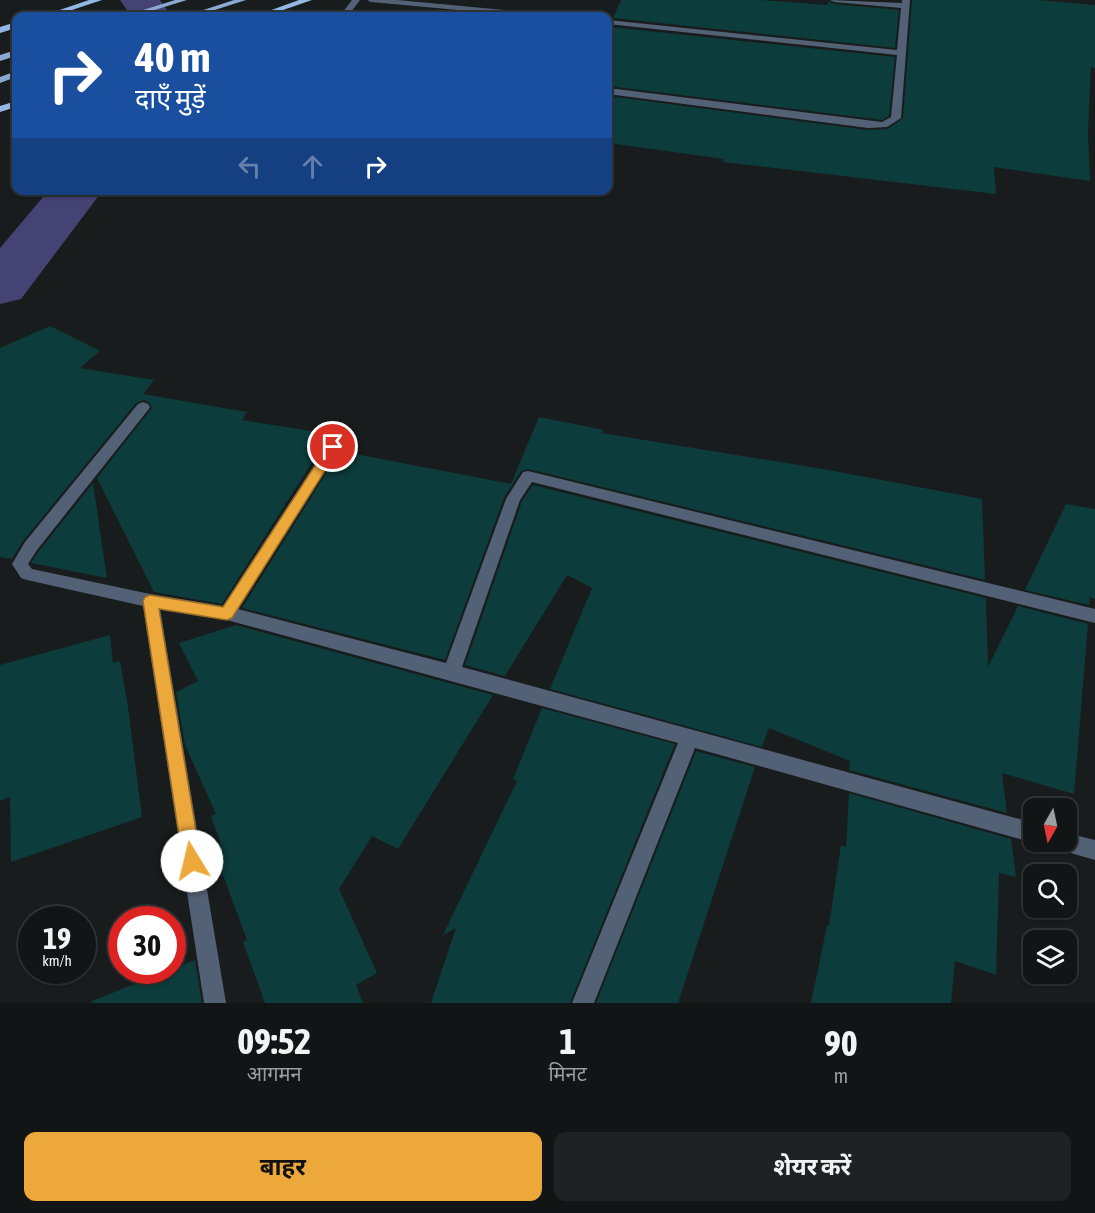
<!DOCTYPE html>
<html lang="hi">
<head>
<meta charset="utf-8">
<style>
	:root { --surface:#121516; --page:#1f2223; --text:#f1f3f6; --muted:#9c9fa1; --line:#313435; --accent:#eda83b }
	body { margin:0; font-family:"Asap Condensed","Noto Sans Devanagari",sans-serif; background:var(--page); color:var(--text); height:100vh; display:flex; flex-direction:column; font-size:22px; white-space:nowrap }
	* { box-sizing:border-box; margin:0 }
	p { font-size:20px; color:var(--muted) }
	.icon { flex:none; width:33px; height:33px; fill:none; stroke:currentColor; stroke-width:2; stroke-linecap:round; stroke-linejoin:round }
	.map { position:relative; height:1003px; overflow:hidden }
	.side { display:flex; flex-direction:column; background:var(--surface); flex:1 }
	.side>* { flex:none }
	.guide { position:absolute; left:12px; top:12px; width:600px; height:183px; border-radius:12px; box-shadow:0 2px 4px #0004,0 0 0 2px var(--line); background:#1a4fa0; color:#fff; overflow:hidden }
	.needle { width:39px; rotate:189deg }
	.fabs { position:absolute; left:1023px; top:798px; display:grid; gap:12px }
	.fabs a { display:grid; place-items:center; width:54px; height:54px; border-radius:12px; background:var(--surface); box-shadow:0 2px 4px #0004,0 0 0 2px var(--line); font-size:30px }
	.speed { position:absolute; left:18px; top:906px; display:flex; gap:12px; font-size:30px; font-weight:700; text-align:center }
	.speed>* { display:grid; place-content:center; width:78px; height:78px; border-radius:50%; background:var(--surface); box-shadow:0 2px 4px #0004,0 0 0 2px var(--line); line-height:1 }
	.speed small { font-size:15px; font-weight:400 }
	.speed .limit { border:9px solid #d22; background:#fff; color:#111 }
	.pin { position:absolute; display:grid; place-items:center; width:51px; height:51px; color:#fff; margin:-26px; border:3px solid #fff; border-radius:50%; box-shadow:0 2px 6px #0007 }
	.me { position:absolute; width:66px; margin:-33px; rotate:351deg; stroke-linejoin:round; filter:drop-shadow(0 0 4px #0008) }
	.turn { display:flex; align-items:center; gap:21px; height:126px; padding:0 24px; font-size:27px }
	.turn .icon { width:78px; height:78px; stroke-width:2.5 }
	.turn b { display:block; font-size:42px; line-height:51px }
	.lanes { display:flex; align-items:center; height:57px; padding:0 24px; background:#0003; justify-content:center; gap:30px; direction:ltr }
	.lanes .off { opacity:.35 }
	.eta { display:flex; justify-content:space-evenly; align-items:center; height:102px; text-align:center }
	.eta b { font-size:36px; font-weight:700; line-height:42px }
	.button { display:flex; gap:12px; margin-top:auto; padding:12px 24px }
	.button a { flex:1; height:69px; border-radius:12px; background:var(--accent); color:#111; font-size:24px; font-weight:700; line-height:69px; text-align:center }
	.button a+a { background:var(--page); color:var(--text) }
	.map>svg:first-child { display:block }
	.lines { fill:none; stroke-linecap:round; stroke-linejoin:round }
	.river { fill:#454274; fill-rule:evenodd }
	.building { fill:#0c3c3b }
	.minor { fill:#526175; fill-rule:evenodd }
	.primary { fill:#89a9d2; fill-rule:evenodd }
	.trunk { fill:#94b8e4; fill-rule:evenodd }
	.route { fill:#eda83b; stroke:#9a6d26; stroke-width:1.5 }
</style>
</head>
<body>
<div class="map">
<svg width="1095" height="1003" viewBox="0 0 1095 1003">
	<rect width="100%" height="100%" fill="#181c1d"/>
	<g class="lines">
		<path class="river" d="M 120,0 L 160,0 L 171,16 L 131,16 Z
			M 49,190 L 103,190 L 21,299 L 0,304 L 0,248 Z"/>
	</g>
	<path class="building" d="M 621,0 L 761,0 L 828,5 L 828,1 L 834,4 L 899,10 L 895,48 L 613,18 Z
		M 912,0 L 1037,0 L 1095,5 L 1095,68 L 1091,67 L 1088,132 L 1090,181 L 994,167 L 996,194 L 723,162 L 724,159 L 608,143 L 608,96 L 868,130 L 888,129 L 903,118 Z
		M 610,27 L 895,57 L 889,116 L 882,120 L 608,86 L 608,34 Z
		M 50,326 L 100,351 L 80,368 L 154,380 L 143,394 L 247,412 L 242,420 L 330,434 L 222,604 L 154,592 L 97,478 L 152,408 L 150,403 L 144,400 L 136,403 L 23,541 L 12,559 L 0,557 L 0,348 Z
		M 539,417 L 604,430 L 602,433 L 829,470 L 982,499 L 985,580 L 528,469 L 521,471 L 504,498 L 445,660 L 242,608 L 340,451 L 511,484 Z
		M 93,483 L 107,578 L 31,563 L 39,551 Z
		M 533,485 L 986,598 L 988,667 L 1018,606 L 1088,624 L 1074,794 L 1002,773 L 1007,813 L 849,770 L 850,761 L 769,728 L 762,747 L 550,689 L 592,588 L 567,575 L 505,676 L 465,665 L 522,501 Z
		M 1066,504 L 1095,509 L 1095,599 L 1090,597 L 1089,605 L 1025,590 Z
		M 236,625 L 493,695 L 398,849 L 372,836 L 339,889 L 377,973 L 356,985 L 363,1003 L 265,1003 L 243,942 L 247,940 L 213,848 L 221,844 L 211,816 L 216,814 L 185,745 L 176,692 L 198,681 L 179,643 Z
		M 110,635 L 113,663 L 120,661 L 128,707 L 142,817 L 11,862 L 10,797 L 0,801 L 0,665 Z
		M 542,708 L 675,744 L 570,1003 L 431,1003 L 456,928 L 443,935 L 517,781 L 513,779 Z
		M 696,751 L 755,767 L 678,1003 L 596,1003 Z
		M 849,793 L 1011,839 L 1016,877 L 999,873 L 996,975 L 955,961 L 951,1003 L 811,1003 L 827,925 L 829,926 L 841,845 L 846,847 Z
		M 195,960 L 202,1003 L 92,1003 L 92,1001 Z"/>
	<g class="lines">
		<path class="minor" d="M 352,0 L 360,0 L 348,16 L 340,16 Z
			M 367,0 L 397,0 L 546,14 L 550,16 L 525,16 L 371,2 Z
			M 830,0 L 902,3 L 902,0 L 910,0 L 901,118 L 887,127 L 868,128 L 608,94 L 608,88 L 882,122 L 891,117 L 897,55 L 608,24 L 608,20 L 897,50 L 901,8 L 834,2 Z
			M 143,402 L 148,404 L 150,407 L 148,410 L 37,550 L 28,564 L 32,569 L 150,594 L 223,606 L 328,444 L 333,442 L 340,447 L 238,609 L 446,663 L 506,499 L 523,472 L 528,471 L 1095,609 L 1095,623 L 532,482 L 520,500 L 462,667 L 1034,823 L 1034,842 L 1037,842 L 1034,843 L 695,748 L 594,1003 L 572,1003 L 678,743 L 227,620 L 160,609 L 226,1003 L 204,1003 L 143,606 L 27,580 L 21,578 L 12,564 L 25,542 L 138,404 Z
			M 1066,833 L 1095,840 L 1095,860 L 1057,849 L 1054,842 L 1066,842 Z"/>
		<path class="primary" d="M 175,0 L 187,0 L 135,16 L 124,16 Z
			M 234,0 L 246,0 L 196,16 L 185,16 Z
			M 16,50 L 16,56 L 0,61 L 0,55 Z
			M 16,71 L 16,77 L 0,83 L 0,77 Z"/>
		<path class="trunk" d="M 89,0 L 102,0 L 54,16 L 42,16 Z
			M 299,0 L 312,0 L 266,16 L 255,16 Z
			M 16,22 L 16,28 L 0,33 L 0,27 Z
			M 16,101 L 16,107 L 0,112 L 0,106 Z"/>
	</g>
	<path class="route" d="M 333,442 L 340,447 L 232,618 L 227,620 L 159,609 L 201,861 L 199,868 L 192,870 L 186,868 L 183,861 L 143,601 L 145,597 L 150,595 L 223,607 L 329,444 Z"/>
</svg>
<div class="fabs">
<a><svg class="needle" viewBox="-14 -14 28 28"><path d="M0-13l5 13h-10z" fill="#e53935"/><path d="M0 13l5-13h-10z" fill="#9c9fa1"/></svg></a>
<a><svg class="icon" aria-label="search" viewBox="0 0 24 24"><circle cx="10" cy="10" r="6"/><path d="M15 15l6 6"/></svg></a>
<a><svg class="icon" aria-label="layers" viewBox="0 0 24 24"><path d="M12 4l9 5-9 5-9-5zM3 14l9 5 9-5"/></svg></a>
</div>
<div class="speed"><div>19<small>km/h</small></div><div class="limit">30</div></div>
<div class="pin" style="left:333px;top:447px;background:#d93025"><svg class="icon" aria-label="arrive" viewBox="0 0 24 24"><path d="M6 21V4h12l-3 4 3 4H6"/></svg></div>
<svg class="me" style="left:192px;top:861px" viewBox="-20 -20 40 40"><circle r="19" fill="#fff"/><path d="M0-13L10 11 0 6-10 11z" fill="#eda83b"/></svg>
<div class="guide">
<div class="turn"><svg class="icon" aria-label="right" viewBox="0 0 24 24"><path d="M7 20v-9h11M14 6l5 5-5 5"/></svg><div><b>40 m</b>दाएँ मुड़ें</div></div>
<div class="lanes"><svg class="icon off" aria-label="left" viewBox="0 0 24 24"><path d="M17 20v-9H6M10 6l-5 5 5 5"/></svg><svg class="icon off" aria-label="ahead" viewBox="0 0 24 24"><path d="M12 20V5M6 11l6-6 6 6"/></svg><svg class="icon" aria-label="right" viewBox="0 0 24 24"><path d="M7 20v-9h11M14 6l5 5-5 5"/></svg></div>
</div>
</div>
<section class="side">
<div class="eta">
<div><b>09:52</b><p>आगमन</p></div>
<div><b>1</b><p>मिनट</p></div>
<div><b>90</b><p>m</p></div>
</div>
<div class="button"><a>बाहर</a><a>शेयर करें</a></div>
</section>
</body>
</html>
